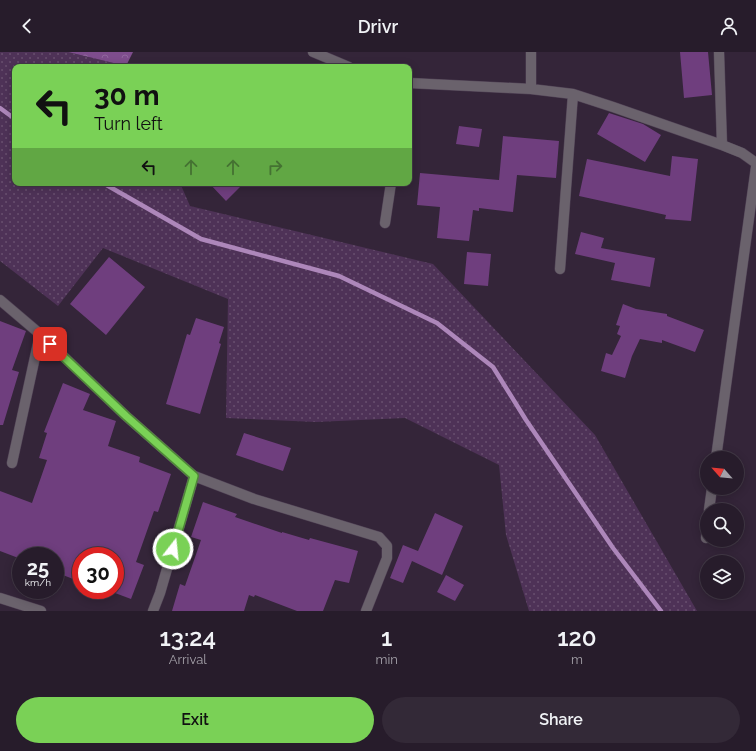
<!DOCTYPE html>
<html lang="en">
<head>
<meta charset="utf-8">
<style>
	:root { --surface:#271c2b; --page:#332937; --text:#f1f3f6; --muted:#a4a1a9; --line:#433a47; --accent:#7ad156 }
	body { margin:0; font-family:Raleway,sans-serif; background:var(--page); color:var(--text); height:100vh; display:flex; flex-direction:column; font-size:15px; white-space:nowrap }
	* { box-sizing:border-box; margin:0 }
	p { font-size:13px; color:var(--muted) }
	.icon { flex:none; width:22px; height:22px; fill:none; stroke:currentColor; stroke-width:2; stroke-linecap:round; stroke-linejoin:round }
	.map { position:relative; height:559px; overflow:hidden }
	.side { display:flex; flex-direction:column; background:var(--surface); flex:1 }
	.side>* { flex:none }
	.top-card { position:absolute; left:12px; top:12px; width:400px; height:122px; border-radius:8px; box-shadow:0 2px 10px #0003,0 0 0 1px var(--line); background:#7ad156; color:#111; overflow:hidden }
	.needle { width:26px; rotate:297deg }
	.buttons { position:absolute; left:700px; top:399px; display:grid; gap:8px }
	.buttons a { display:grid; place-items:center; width:44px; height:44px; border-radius:50%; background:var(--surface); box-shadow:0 2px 10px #0003,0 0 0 1px var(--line); font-size:20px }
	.speed { position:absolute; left:12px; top:495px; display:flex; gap:8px; font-size:20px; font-weight:700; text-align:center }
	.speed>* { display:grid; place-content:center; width:52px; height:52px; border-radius:50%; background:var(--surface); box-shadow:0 2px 10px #0003,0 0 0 1px var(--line); line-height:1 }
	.speed small { font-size:10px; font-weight:400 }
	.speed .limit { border:6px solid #d22; background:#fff; color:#111 }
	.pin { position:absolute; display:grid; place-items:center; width:34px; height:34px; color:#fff; margin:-17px; border-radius:8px; box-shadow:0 2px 6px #0006 }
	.me { position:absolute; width:44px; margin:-22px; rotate:16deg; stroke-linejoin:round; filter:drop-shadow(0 0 3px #0008) }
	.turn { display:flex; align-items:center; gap:14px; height:84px; padding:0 16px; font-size:18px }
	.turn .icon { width:52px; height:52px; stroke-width:2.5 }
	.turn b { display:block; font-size:28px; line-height:34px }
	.lanes { display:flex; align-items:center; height:38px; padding:0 16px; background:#0003; justify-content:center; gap:20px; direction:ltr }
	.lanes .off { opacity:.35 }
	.eta { display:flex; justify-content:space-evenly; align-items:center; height:68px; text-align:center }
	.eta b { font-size:24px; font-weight:600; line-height:28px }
	.primary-button { display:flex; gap:8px; margin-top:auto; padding:8px 16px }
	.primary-button a { flex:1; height:46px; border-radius:24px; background:var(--accent); color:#111; font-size:16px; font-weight:600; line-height:46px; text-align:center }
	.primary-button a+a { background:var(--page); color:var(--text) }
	header { display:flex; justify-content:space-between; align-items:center; height:52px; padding:0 16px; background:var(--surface); font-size:18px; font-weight:600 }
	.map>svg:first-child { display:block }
	.green { fill:url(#green-dots) }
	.forest { fill:url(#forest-crowns) }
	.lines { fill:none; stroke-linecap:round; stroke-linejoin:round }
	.stream { stroke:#ad87ba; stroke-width:4.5 }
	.building { fill:#6f3e7e }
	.minor-casing { stroke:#514356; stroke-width:11 }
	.minor { stroke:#6a626c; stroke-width:10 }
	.route-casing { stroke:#4f8838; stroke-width:10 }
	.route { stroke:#7ad156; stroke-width:7 }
</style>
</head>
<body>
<header><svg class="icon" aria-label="back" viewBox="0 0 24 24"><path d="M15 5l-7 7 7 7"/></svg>Drivr<svg class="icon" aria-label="person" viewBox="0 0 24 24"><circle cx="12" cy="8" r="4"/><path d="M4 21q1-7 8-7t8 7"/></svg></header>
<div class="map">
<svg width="756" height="559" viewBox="0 0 756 559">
	<defs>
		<pattern id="green-dots" width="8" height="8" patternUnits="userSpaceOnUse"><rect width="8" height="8" fill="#4e3257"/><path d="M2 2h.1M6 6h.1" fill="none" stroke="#684f6f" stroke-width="1.8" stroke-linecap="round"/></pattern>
		<pattern id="forest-crowns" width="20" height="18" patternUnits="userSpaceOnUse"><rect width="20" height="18" fill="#7e4d8d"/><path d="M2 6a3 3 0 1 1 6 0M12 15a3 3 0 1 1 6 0" fill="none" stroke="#90669d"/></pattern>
	</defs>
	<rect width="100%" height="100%" fill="#342539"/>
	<path class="green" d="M 0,0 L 68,0 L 126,14 L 126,15 L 15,15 L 15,131 L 180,131 L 190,154 L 433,212 L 595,383 L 697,559 L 529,559 L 506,483 L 499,413 L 405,366 L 316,370 L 226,366 L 228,247 L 103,196 L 58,254 L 0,209 Z"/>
	<path class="forest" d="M 68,0 L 133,0 L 126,14 Z"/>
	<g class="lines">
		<path class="stream" d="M 0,56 L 15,67
			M 103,131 L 201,187 L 339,224 L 437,271 L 493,315 L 526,368 L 613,496 L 661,559"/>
	</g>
	<path class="building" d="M 680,0 L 708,0 L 712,43 L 684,46 Z
		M 609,61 L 643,72 L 661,83 L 645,110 L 597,82 Z
		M 459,74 L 482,77 L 479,95 L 456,92 Z
		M 503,84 L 559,89 L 556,126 L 517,123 L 513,160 L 479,156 L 479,159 L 473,158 L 469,189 L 437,186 L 440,155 L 417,153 L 420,121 L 499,128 Z
		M 672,104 L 698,107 L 691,169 L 665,167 L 666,163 L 579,144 L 587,107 L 670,124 Z
		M 209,131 L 244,131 L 226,149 Z
		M 581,180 L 604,186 L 601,196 L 655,206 L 650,235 L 611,228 L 615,211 L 575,202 Z
		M 467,200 L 491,202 L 488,234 L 464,232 Z
		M 109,205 L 145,235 L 106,283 L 70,252 Z
		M 623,252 L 636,257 L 667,262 L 667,264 L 704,278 L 695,300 L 662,288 L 662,291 L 640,287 L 632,304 L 625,326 L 601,319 L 606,301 L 612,303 L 621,284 L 617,282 L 620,274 L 616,273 Z
		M 196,266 L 224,275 L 219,291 L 221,292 L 200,362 L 166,352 L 187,282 L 190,283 Z
		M 0,269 L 26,279 L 12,318 L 19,320 L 3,373 L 0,373 Z
		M 63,331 L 90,342 L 83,358 L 116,369 L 108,394 L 140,405 L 139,410 L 171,422 L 158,460 L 154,459 L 136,510 L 144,513 L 131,547 L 115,541 L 115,504 L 81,504 L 81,530 L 55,520 L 55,504 L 21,504 L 21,507 L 0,499 L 0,439 L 32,451 L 47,408 L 39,406 L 47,381 L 44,380 Z
		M 244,381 L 291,396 L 283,419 L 236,403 Z
		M 203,450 L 237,462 L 235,465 L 282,481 L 282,480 L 309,488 L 310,486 L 358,499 L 349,531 L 335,528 L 323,559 L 297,559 L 255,543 L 254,545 L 249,543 L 244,559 L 172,559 L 180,532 L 185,534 L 201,488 L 191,485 Z
		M 435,461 L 463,474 L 442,523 L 412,509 L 403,531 L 390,526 L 403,493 L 418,499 Z
		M 446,523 L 464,533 L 455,549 L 437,540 Z"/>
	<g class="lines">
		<g class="minor-casing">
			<path id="minor" d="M 313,0 L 349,15
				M 719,0 L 722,93
				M 409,31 L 531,37 L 573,42 L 613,55 L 722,93 L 742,101 L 756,111
				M 531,37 L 531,0
				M 385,171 L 391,131
				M 560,217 L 573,42
				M 0,248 L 40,282 L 126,364 L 194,424 L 254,447 L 379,485 L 387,494 L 387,506 L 366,559
				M 716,406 L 756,115
				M 12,411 L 40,282
				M 709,458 L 712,436
				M 706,486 L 707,475
				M 0,546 L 41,559
				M 153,559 L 160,541 L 194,424"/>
		</g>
		<use href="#minor" class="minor"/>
	</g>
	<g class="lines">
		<g class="route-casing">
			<path id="route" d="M 50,292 L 126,364 L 194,424 L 173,497"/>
		</g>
		<use href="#route" class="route"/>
	</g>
</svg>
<div class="buttons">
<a><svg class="needle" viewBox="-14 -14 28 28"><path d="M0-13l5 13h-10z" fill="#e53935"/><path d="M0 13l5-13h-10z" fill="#a4a1a9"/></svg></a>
<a><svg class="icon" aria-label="search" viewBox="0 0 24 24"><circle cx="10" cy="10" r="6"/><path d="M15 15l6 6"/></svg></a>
<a><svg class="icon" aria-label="layers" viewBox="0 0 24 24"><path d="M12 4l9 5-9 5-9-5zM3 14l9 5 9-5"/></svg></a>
</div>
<div class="speed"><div>25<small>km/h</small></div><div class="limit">30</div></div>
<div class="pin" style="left:50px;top:292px;background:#d93025"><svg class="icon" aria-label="arrive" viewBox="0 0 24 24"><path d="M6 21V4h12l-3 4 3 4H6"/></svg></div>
<svg class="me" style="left:173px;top:497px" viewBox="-20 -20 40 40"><circle r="17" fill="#7ad156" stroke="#fff" stroke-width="3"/><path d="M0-11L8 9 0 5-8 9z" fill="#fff"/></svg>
<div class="top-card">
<div class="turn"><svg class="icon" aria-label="left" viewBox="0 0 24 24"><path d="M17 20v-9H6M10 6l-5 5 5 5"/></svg><div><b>30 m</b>Turn left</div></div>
<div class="lanes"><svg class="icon" aria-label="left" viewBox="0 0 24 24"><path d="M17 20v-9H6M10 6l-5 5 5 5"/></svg><svg class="icon off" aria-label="ahead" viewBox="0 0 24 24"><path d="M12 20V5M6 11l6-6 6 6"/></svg><svg class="icon off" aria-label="ahead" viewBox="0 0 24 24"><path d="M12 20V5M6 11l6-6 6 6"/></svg><svg class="icon off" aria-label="right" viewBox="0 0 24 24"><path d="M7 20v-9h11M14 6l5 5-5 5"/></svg></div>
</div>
</div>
<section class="side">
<div class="eta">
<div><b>13:24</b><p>Arrival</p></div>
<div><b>1</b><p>min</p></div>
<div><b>120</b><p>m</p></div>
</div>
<div class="primary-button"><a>Exit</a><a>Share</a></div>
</section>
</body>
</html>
